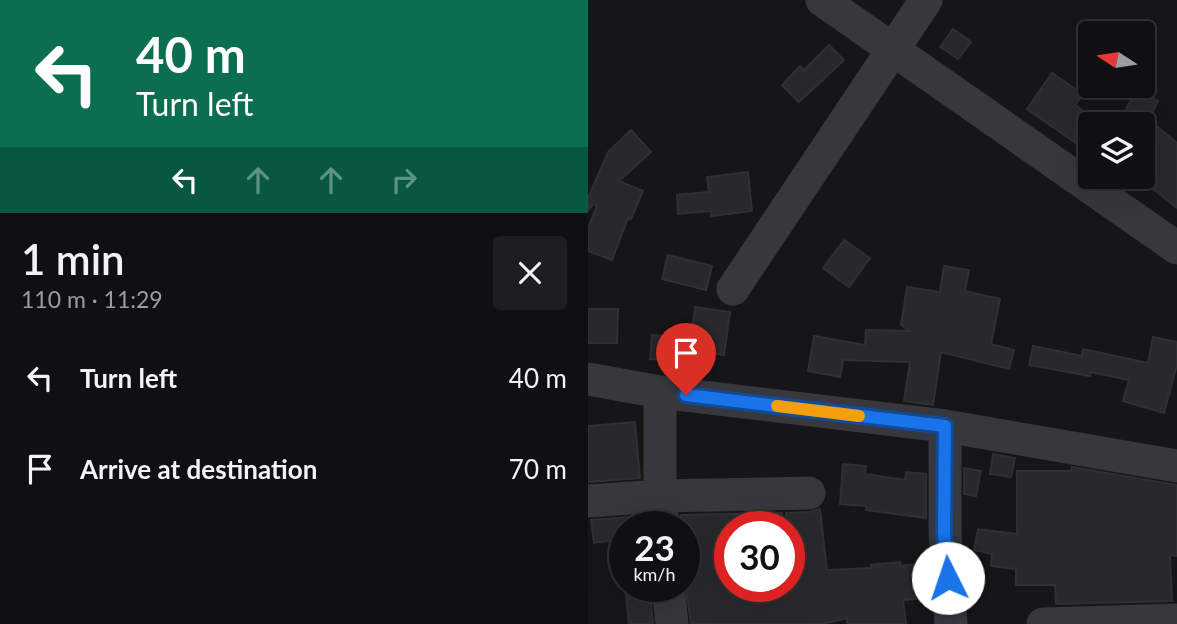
<!DOCTYPE html>
<html lang="en">
<head>
<meta charset="utf-8">
<style>
	:root { --surface:#101012; --page:#1e1e20; --text:#f1f3f6; --muted:#9c9d9f; --line:#303032 }
	body { margin:0; font-family:Lato,sans-serif; background:var(--page); color:var(--text); height:100vh; display:flex; flex-direction:column; font-size:26px; white-space:nowrap }
	* { box-sizing:border-box; margin:0 }
	p { font-size:23px; color:var(--muted) }
	.icon { flex:none; width:38px; height:38px; fill:none; stroke:currentColor; stroke-width:2; stroke-linecap:round; stroke-linejoin:round }
	.map { position:relative; flex:1; overflow:hidden }
	.sheet { display:flex; flex-direction:column; background:var(--surface); width:588px }
	.sheet>* { flex:none }
	.guide { background:#0b6e4f; color:#fff; overflow:hidden }
	.needle { width:46px; rotate:282deg }
	.buttons { position:absolute; left:490px; top:21px; display:grid; gap:14px }
	.buttons a { display:grid; place-items:center; width:77px; height:77px; border-radius:7px; background:var(--surface); box-shadow:0 7px 28px #0002,0 0 0 2px var(--line); font-size:35px }
	.speed { position:absolute; left:21px; top:511px; display:flex; gap:14px; font-size:35px; font-weight:700; text-align:center }
	.speed>* { display:grid; place-content:center; width:91px; height:91px; border-radius:50%; background:var(--surface); box-shadow:0 7px 28px #0002,0 0 0 2px var(--line); line-height:1 }
	.speed small { font-size:18px; font-weight:400 }
	.speed .limit { border:10px solid #d22; background:#fff; color:#111 }
	.pin { position:absolute; display:grid; place-items:center; width:60px; height:60px; color:#fff; margin:-72px -30px; border-radius:50% 50% 50% 0; rotate:-45deg; box-shadow:0 0 7px #0007 }
	.pin .icon { rotate:45deg }
	.me { position:absolute; width:77px; margin:-38px; rotate:356deg; stroke-linejoin:round; filter:drop-shadow(0 0 5px #0008) }
	.turn { display:flex; align-items:center; gap:24px; height:147px; padding:0 21px; font-size:32px }
	.turn .icon { width:91px; height:91px; stroke-width:2.5 }
	.turn b { display:block; font-size:49px; line-height:60px }
	.lanes { display:flex; align-items:center; height:66px; padding:0 21px; background:#0003; justify-content:center; gap:35px; direction:ltr }
	.lanes .off { opacity:.35 }
	.round { display:grid; place-items:center; flex:none; width:74px; height:74px; border-radius:7px; background:var(--page) }
	.overview { display:flex; align-items:center; justify-content:space-between; height:119px; padding:0 21px }
	h1 { font-size:42px; font-weight:600; line-height:52px }
	ul { padding:0; list-style:none }
	li { display:flex; align-items:center; gap:21px; height:91px; padding:0 21px }
	li div { flex:1 }
	li b { display:block; font-size:26px }
	li em { font-style:normal }
	main { display:flex; flex:1; min-height:0 }
	.map>svg:first-child { display:block }
	.building { fill:#29292c; stroke:#303034; stroke-width:2 }
	.lines { fill:none; stroke-linecap:round; stroke-linejoin:round }
	.minor { stroke:#37383d; stroke-width:33 }
	.route-casing { stroke:#114b97; stroke-width:18 }
	.route { stroke:#1a73e8; stroke-width:12 }
	.slow { stroke:#f59e0b; stroke-width:12 }
</style>
</head>
<body>
<main>
<section class="sheet">
<div class="guide">
<div class="turn"><svg class="icon" aria-label="left" viewBox="0 0 24 24"><path d="M17 20v-9H6M10 6l-5 5 5 5"/></svg><div><b>40 m</b>Turn left</div></div>
<div class="lanes"><svg class="icon" aria-label="left" viewBox="0 0 24 24"><path d="M17 20v-9H6M10 6l-5 5 5 5"/></svg><svg class="icon off" aria-label="ahead" viewBox="0 0 24 24"><path d="M12 20V5M6 11l6-6 6 6"/></svg><svg class="icon off" aria-label="ahead" viewBox="0 0 24 24"><path d="M12 20V5M6 11l6-6 6 6"/></svg><svg class="icon off" aria-label="right" viewBox="0 0 24 24"><path d="M7 20v-9h11M14 6l5 5-5 5"/></svg></div>
</div>
<div class="overview"><div><h1>1 min</h1><p>110 m · 11:29</p></div><a class="round"><svg class="icon" aria-label="close" viewBox="0 0 24 24"><path d="M6 6l12 12M18 6L6 18"/></svg></a></div>
<ul>
<li><svg class="icon" aria-label="left" viewBox="0 0 24 24"><path d="M17 20v-9H6M10 6l-5 5 5 5"/></svg><div><b>Turn left</b></div><em>40 m</em></li>
<li><svg class="icon" aria-label="arrive" viewBox="0 0 24 24"><path d="M6 21V4h12l-3 4 3 4H6"/></svg><div><b>Arrive at destination</b></div><em>70 m</em></li>
</ul>
</section>
<div class="map">
<svg width="589" height="624" viewBox="0 0 589 624">
	<rect width="100%" height="100%" fill="#161618"/>
	<path class="building" d="M 365,29 L 383,42 L 370,59 L 352,47 Z
		M 241,45 L 256,60 L 211,102 L 194,85 L 212,66 L 216,70 Z
		M 464,73 L 495,94 L 487,105 L 502,116 L 502,153 L 439,109 Z
		M 549,89 L 570,101 L 564,113 L 566,124 L 589,143 L 589,208 L 555,181 L 555,124 L 530,124 Z
		M 43,130 L 63,152 L 31,181 L 55,191 L 43,219 L 40,218 L 24,260 L 0,251 L 0,229 L 9,205 L 6,204 L 0,210 L 0,198 L 20,152 Z
		M 160,172 L 164,211 L 123,216 L 123,211 L 90,214 L 89,195 L 121,192 L 119,177 Z
		M 256,240 L 282,258 L 261,287 L 235,268 Z
		M 80,255 L 124,266 L 118,290 L 74,279 Z
		M 356,266 L 381,270 L 377,291 L 412,299 L 403,344 L 426,350 L 421,369 L 353,352 L 345,405 L 316,401 L 322,362 L 255,360 L 252,377 L 220,371 L 226,336 L 277,345 L 278,330 L 322,331 L 313,325 L 319,287 L 352,292 Z
		M 107,307 L 142,312 L 136,355 L 102,350 Z
		M 0,309 L 30,309 L 29,343 L 0,343 Z
		M 64,335 L 90,337 L 89,361 L 62,359 Z
		M 565,337 L 589,342 L 589,365 L 576,413 L 535,401 L 541,380 L 503,372 L 502,376 L 441,365 L 445,346 L 494,356 L 495,349 L 560,363 Z
		M 47,422 L 52,478 L 0,482 L 0,426 Z
		M 405,454 L 427,458 L 423,477 L 402,474 Z
		M 255,464 L 278,466 L 277,474 L 317,480 L 318,472 L 338,474 L 338,518 L 278,510 L 279,506 L 252,504 Z
		M 484,467 L 589,485 L 589,556 L 582,555 L 584,601 L 468,604 L 467,585 L 428,585 L 428,569 L 403,566 L 404,554 L 386,550 L 390,529 L 429,534 L 429,471 L 483,471 Z
		M 376,468 L 393,471 L 388,496 L 376,494 Z
		M 232,509 L 239,570 L 283,568 L 283,565 L 312,562 L 312,566 L 340,563 L 342,598 L 315,600 L 318,624 L 259,624 L 259,618 L 235,624 L 103,624 L 96,576 L 96,527 L 94,527 L 93,515 L 194,513 L 196,527 L 142,527 L 142,591 L 172,586 L 207,586 L 198,513 L 221,512 Z
		M 55,516 L 56,527 L 37,527 L 37,539 L 6,543 L 3,520 Z
		M 37,586 L 61,586 L 65,624 L 41,624 Z"/>
	<g class="lines">
		<path class="minor" d="M 234,0 L 589,248
			M 145,289 L 338,0
			M 0,379 L 72,392 L 357,426 L 589,466
			M 72,392 L 72,496 L 75,527
			M 357,426 L 357,533 L 363,624
			M 0,501 L 72,496 L 221,493
			M 80,586 L 84,624
			M 455,624 L 589,620"/>
	</g>
	<g class="lines">
		<g class="route-casing">
			<path id="route" d="M 98,395 L 357,426 L 356,533 L 360,578"/>
		</g>
		<use href="#route" class="route"/>
		<path class="slow" d="M 189,406 L 271,416"/>
	</g>
</svg>
<div class="buttons">
<a><svg class="needle" viewBox="-14 -14 28 28"><path d="M0-13l5 13h-10z" fill="#e53935"/><path d="M0 13l5-13h-10z" fill="#9c9d9f"/></svg></a>
<a><svg class="icon" aria-label="layers" viewBox="0 0 24 24"><path d="M12 4l9 5-9 5-9-5zM3 14l9 5 9-5"/></svg></a>
</div>
<div class="speed"><div>23<small>km/h</small></div><div class="limit">30</div></div>
<div class="pin" style="left:98px;top:395px;background:#d93025"><svg class="icon" aria-label="arrive" viewBox="0 0 24 24"><path d="M6 21V4h12l-3 4 3 4H6"/></svg></div>
<svg class="me" style="left:360px;top:578px" viewBox="-20 -20 40 40"><circle r="19" fill="#fff"/><path d="M0-13L10 11 0 6-10 11z" fill="#1a73e8"/></svg>
</div>
</main>
</body>
</html>
